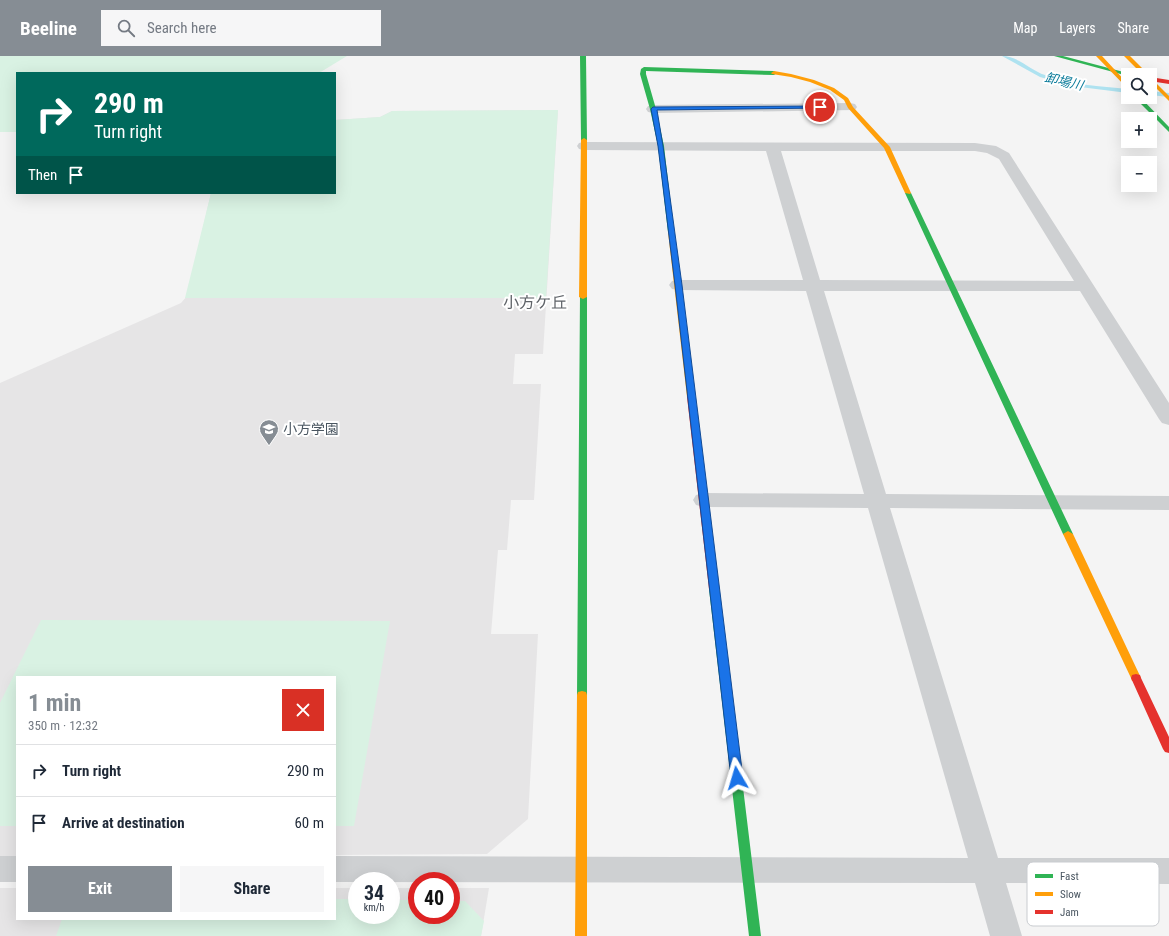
<!DOCTYPE html>
<html lang="en">
<head>
<meta charset="utf-8">
<style>
	:root { --surface:#fff; --page:#f6f6f7; --text:#1f2937; --muted:#747a83; --line:#e0e1e3; --accent:#868d94 }
	body { margin:0; font-family:"Roboto Condensed","Noto Sans JP",sans-serif; background:var(--page); color:var(--text); height:100vh; display:flex; flex-direction:column; font-size:15px; white-space:nowrap }
	* { box-sizing:border-box; margin:0 }
	p { font-size:13px; color:var(--muted) }
	.icon { flex:none; width:22px; height:22px; fill:none; stroke:currentColor; stroke-width:2; stroke-linecap:round; stroke-linejoin:round }
	.map { position:relative; flex:1; overflow:hidden }
	.panel { position:absolute; left:16px; top:620px; width:320px; height:244px; display:flex; flex-direction:column; background:var(--surface); border-radius:0px; box-shadow:0 4px 16px #0002 }
	.panel>* { flex:none }
	.banner { position:absolute; left:16px; top:16px; width:320px; height:122px; border-radius:0px; box-shadow:0 4px 16px #0002; background:#00695c; color:#fff; overflow:hidden }
	.buttons { position:absolute; left:1121px; top:12px; display:grid; gap:8px }
	.buttons a { display:grid; place-items:center; width:36px; height:36px; border-radius:0px; background:var(--surface); box-shadow:0 4px 16px #0002; font-size:20px }
	.speed { position:absolute; left:348px; top:816px; display:flex; gap:8px; font-size:20px; font-weight:700; text-align:center }
	.speed>* { display:grid; place-content:center; width:52px; height:52px; border-radius:50%; background:var(--surface); box-shadow:0 4px 16px #0002; line-height:1 }
	.speed small { font-size:10px; font-weight:400 }
	.speed .limit { border:6px solid #d22; background:#fff; color:#111 }
	.pin { position:absolute; display:grid; place-items:center; width:34px; height:34px; color:#fff; margin:-17px; border:2px solid #fff; border-radius:50%; box-shadow:0 1px 4px #0007 }
	.me { position:absolute; width:44px; margin:-22px; rotate:353deg; stroke-linejoin:round; filter:drop-shadow(0 0 3px #0008) }
	.turn { display:flex; align-items:center; gap:14px; height:84px; padding:0 12px; font-size:18px }
	.turn .icon { width:52px; height:52px; stroke-width:2.5 }
	.turn b { display:block; font-size:28px; line-height:34px }
	.then { display:flex; align-items:center; height:38px; padding:0 12px; background:#0003; gap:8px; font-size:15px }
	.round { display:grid; place-items:center; flex:none; width:42px; height:42px; border-radius:0px; background:var(--page) }
	.overview { display:flex; align-items:center; justify-content:space-between; height:68px; padding:0 12px }
	h1 { font-size:24px; font-weight:700; line-height:30px; color:var(--accent) }
	.primary-button { display:flex; gap:8px; margin-top:auto; padding:8px 12px }
	.primary-button a { flex:1; height:46px; border-radius:0px; background:var(--accent); color:#fff; font-size:16px; font-weight:700; line-height:46px; text-align:center }
	.primary-button a+a { background:var(--page); color:var(--text) }
	ul { padding:0; list-style:none }
	li { display:flex; align-items:center; gap:12px; height:52px; padding:0 12px; border-top:1px solid var(--line) }
	li div { flex:1 }
	li b { display:block; font-size:15px }
	li em { font-style:normal }
	header { display:flex; align-items:center; gap:24px; box-sizing:border-box; height:56px; padding:0 20px; background:var(--accent); color:#fff }
	header strong { font-size:19px }
	nav { display:flex; gap:22px; margin-inline-start:auto; font-size:14px }
	.search { width:280px; height:36px; background:var(--page); display:flex; align-items:center; gap:10px; box-sizing:border-box; padding:0 14px; border-radius:0px; color:var(--muted); font-size:15px }
	.map>svg:first-child { display:block }
	.education { fill:#e6e5e6 }
	.green { fill:#d9f2e3 }
	.lines { fill:none; stroke-linecap:round; stroke-linejoin:round }
	.stream { fill:#aee2f0; fill-rule:evenodd }
	.street { fill:#ced0d2; fill-rule:evenodd }
	.fast { fill:#30b455; fill-rule:evenodd }
	.slow { fill:#ff9f0a; fill-rule:evenodd }
	.jam { fill:#e5322d; fill-rule:evenodd }
	.route { fill:#1a73e8; stroke:#114b97 }
	.labels { text-anchor:middle; stroke-width:4; stroke-linejoin:round; paint-order:stroke }
	.far-water-label { font-size:13px; font-style:italic; fill:#0c7c9b; stroke:#fff }
	.poi-label { font-size:14px; fill:#4a5661; stroke:#fff; text-anchor:start }
	.quarter-label { font-size:16px; fill:#5f6368; stroke:#fff }
	.key { fill:#fff; stroke:#c9ccd0; stroke-width:1 }
	.key-label { font-size:11px; fill:#4a5661 }
</style>
</head>
<body>
<header>
<strong>Beeline</strong>
<div class="search"><svg class="icon" aria-label="search" viewBox="0 0 24 24"><circle cx="10" cy="10" r="6"/><path d="M15 15l6 6"/></svg>Search here</div>
<nav><a>Map</a><a>Layers</a><a>Share</a></nav>
</header>
<div class="map">
<svg width="1169" height="880" viewBox="0 0 1169 880">
	<rect width="100%" height="100%" fill="#f4f4f4"/>
	<path class="education" d="M 558,54 L 543,298 L 515,298 L 513,328 L 541,328 L 534,444 L 511,444 L 507,494 L 498,494 L 491,578 L 538,578 L 528,763 L 487,798 L 335,799 L 335,621 L 17,621 L 17,802 L 0,802 L 0,327 L 181,247 L 187,240 L 211,137 L 335,137 L 335,64 L 380,61 L 392,55 Z
		M 0,832 L 17,832 L 17,863 L 335,863 L 335,832 L 357,832 L 357,859 L 391,859 L 391,832 L 417,832 L 417,859 L 451,859 L 451,832 L 489,832 L 481,880 L 0,880 Z"/>
	<path class="green" d="M 0,0 L 347,0 L 319,17 L 17,17 L 17,76 L 0,76 Z
		M 558,54 L 546,242 L 185,242 L 211,137 L 335,137 L 335,64 L 380,61 L 392,55 Z
		M 41,564 L 390,565 L 354,770 L 335,770 L 335,621 L 17,621 L 17,770 L 0,770 L 0,647 Z
		M 335,843 L 357,843 L 357,859 L 391,859 L 391,844 L 417,844 L 417,859 L 451,859 L 451,845 L 465,845 L 484,865 L 481,880 L 56,880 L 62,863 L 335,863 Z"/>
	<g class="lines">
		<path class="stream" d="M 1002,0 C 1018,0 1030,14 1045,19 C 1071,29 1100,30 1128,33 L 1128,37 L 1072,30 L 1040,21 Z
			M 1150,35 L 1169,37 L 1169,41 L 1150,39 Z"/>
		<path class="street" d="M 850,47 L 855,48 L 857,51 L 855,54 L 653,57 L 648,56 L 646,53 L 648,50 L 653,49 Z
			M 584,86 L 975,87 L 996,90 L 1009,97 L 1169,347 L 1169,369 L 1162,367 L 1159,363 L 1080,235 L 824,235 L 886,438 L 1169,440 L 1169,454 L 890,452 L 998,802 L 1169,802 L 1169,828 L 1006,827 L 1022,880 L 990,880 L 975,827 L 335,826 L 335,800 L 968,802 L 868,452 L 704,451 L 696,449 L 693,444 L 696,439 L 704,437 L 864,438 L 806,235 L 678,234 L 672,233 L 669,229 L 672,225 L 678,224 L 803,224 L 766,95 L 584,94 L 579,93 L 577,90 L 579,87 ZM 781,95 L 975,95 L 987,97 L 999,103 L 1074,225 L 820,224 Z
			M 0,800 L 17,800 L 17,826 L 0,826 Z"/>
		<path class="fast" d="M 580,0 L 586,0 L 587,84 L 584,86 L 581,84 Z
			M 1054,0 L 1063,0 L 1135,19 L 1128,20 Z
			M 644,11 L 774,15 L 777,17 L 774,19 L 646,15 L 646,18 L 656,53 L 664,90 L 674,176 L 671,178 L 668,176 L 658,90 L 650,53 L 640,18 L 641,13 Z
			M 1134,41 L 1140,41 L 1169,71 L 1169,76 Z
			M 906,136 L 911,137 L 1073,478 L 1071,480 L 1065,480 L 1063,478 L 905,137 Z
			M 580,239 L 583,239 L 587,241 L 587,639 L 586,642 L 582,643 L 578,642 L 577,639 Z
			M 714,530 L 719,533 L 761,880 L 749,880 L 709,533 Z"/>
		<path class="slow" d="M 1096,0 L 1102,0 L 1128,28 L 1128,33 Z
			M 1124,0 L 1130,0 L 1149,19 L 1143,19 Z
			M 774,15 L 791,18 L 814,24 L 834,32 L 848,42 L 853,51 L 890,91 L 911,137 L 910,138 L 905,137 L 884,92 L 848,52 L 844,44 L 830,34 L 810,26 L 791,21 L 772,18 L 771,17 Z
			M 1150,21 L 1169,40 L 1169,45 L 1150,26 Z
			M 584,82 L 587,84 L 587,241 L 583,243 L 579,241 L 581,84 Z
			M 671,174 L 674,176 L 695,341 L 691,343 L 687,341 L 668,176 Z
			M 1068,475 L 1073,478 L 1141,622 L 1140,625 L 1132,625 L 1131,622 L 1063,478 Z
			M 582,635 L 586,636 L 587,639 L 587,880 L 575,880 L 577,639 L 578,636 Z"/>
		<path class="jam" d="M 1150,21 L 1169,24 L 1169,28 L 1150,25 Z
			M 688,339 L 691,339 L 695,341 L 719,533 L 714,536 L 709,533 L 687,341 Z
			M 1136,618 L 1140,619 L 1141,622 L 1169,681 L 1169,697 L 1165,696 L 1163,693 L 1131,622 L 1132,619 Z"/>
	</g>
	<path class="route" d="M 820,50 L 822,50 L 822,52 L 657,54 L 663,90 L 682,229 L 743,722 L 741,725 L 737,726 L 733,725 L 731,722 L 675,229 L 658,90 L 651,53 L 653,51 Z"/>
	<defs>
		<g id="school-pin" transform="scale(1)"><path d="M0 17L-7.5 6A9.5 9.5 0 1 1 7.5 6Z" fill="#868d94" stroke="#fff"/><path d="M0-5L7-2L0 1L-7-2ZM-4 1L0 2.5L4 1V4Q0 6-4 4Z" fill="#fff"/></g>
	</defs>
	<g fill-rule="evenodd">
		<use href="#school-pin" x="269" y="373"/>
	</g>
	<g class="labels">
		<g class="far-water-label">
			<text transform="translate(1064 25) rotate(13)" y="5">卸場川</text>
		</g>
		<g class="poi-label">
			<text x="283" y="378">小方学園</text>
		</g>
		<g class="quarter-label">
			<text x="535" y="252">小方ケ丘</text>
		</g>
	</g>
	<rect x="1027" y="806" width="132" height="64" rx="6" class="key"/>
	<rect x="1035" y="818" width="18" height="4" fill="#30b455"/>
	<rect x="1035" y="836" width="18" height="4" fill="#ff9f0a"/>
	<rect x="1035" y="854" width="18" height="4" fill="#e5322d"/>
	<g class="key-label">
		<text x="1060" y="824">Fast</text>
		<text x="1060" y="842">Slow</text>
		<text x="1060" y="860">Jam</text>
	</g>
</svg>
<div class="buttons">
<a><svg class="icon" aria-label="search" viewBox="0 0 24 24"><circle cx="10" cy="10" r="6"/><path d="M15 15l6 6"/></svg></a>
<a>+</a>
<a>−</a>
</div>
<div class="speed"><div>34<small>km/h</small></div><div class="limit">40</div></div>
<div class="pin" style="left:820px;top:51px;background:#d93025"><svg class="icon" aria-label="arrive" viewBox="0 0 24 24"><path d="M6 21V4h12l-3 4 3 4H6"/></svg></div>
<svg class="me" style="left:737px;top:722px" viewBox="-20 -20 40 40"><path d="M0-17L14 15 0 8-14 15z" fill="#1a73e8" stroke="#fff" stroke-width="4"/></svg>
<div class="banner">
<div class="turn"><svg class="icon" aria-label="right" viewBox="0 0 24 24"><path d="M7 20v-9h11M14 6l5 5-5 5"/></svg><div><b>290 m</b>Turn right</div></div>
<div class="then">Then<svg class="icon" aria-label="arrive" viewBox="0 0 24 24"><path d="M6 21V4h12l-3 4 3 4H6"/></svg></div>
</div>
<section class="panel">
<div class="overview"><div><h1>1 min</h1><p>350 m · 12:32</p></div><a class="round" style="background:#d93025;color:#fff"><svg class="icon" aria-label="close" viewBox="0 0 24 24"><path d="M6 6l12 12M18 6L6 18"/></svg></a></div>
<ul>
<li><svg class="icon" aria-label="right" viewBox="0 0 24 24"><path d="M7 20v-9h11M14 6l5 5-5 5"/></svg><div><b>Turn right</b></div><em>290 m</em></li>
<li><svg class="icon" aria-label="arrive" viewBox="0 0 24 24"><path d="M6 21V4h12l-3 4 3 4H6"/></svg><div><b>Arrive at destination</b></div><em>60 m</em></li>
</ul>
<div class="primary-button"><a>Exit</a><a>Share</a></div>
</section>
</div>
</body>
</html>
